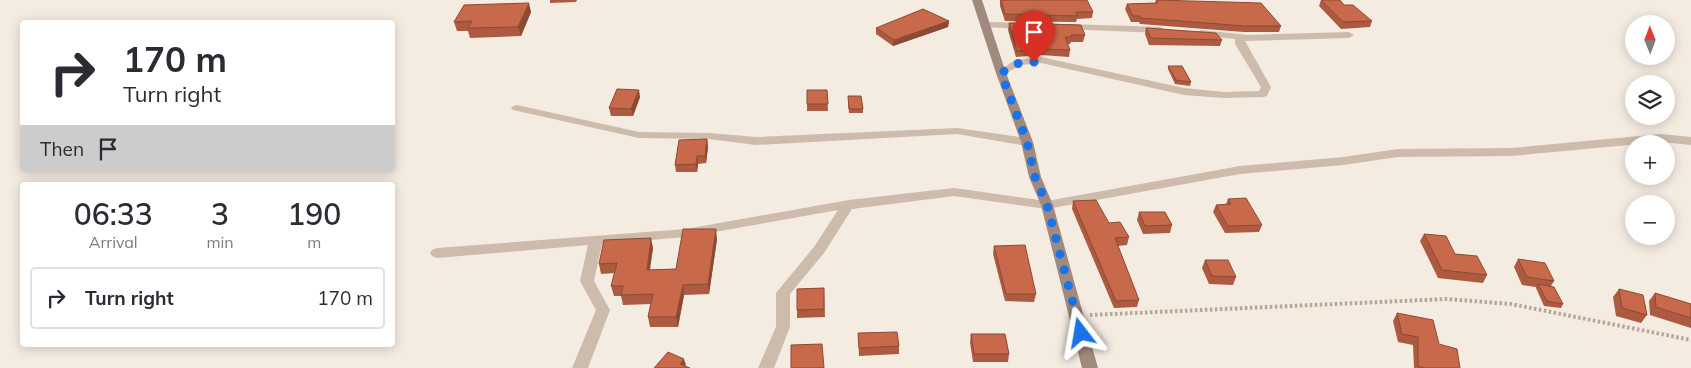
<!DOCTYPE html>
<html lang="en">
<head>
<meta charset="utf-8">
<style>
	:root { --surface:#fff; --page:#f7f7f7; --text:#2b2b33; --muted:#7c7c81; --line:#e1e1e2 }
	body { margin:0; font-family:Mulish,sans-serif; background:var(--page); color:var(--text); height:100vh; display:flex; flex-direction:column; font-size:19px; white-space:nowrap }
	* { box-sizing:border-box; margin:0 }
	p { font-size:16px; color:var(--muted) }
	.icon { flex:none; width:28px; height:28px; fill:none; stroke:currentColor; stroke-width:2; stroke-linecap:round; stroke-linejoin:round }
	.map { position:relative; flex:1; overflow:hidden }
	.side { position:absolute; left:20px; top:182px; width:375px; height:165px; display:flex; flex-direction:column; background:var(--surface); border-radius:5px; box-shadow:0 2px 12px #0003 }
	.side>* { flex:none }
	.top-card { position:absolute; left:20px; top:20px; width:375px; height:152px; border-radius:5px; box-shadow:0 2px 12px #0003; background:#fff; color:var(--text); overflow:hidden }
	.needle { width:32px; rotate:359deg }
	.buttons { position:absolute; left:1625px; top:15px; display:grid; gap:10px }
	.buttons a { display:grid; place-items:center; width:50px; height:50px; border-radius:50%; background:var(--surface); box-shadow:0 2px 12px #0003; font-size:25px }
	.pin { position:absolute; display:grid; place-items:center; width:42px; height:42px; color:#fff; margin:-51px -21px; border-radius:50% 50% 50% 0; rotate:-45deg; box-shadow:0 0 5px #0007 }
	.pin .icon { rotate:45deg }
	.me { position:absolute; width:55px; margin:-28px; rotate:346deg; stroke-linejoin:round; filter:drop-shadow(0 0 4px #0008) }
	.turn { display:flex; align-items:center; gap:18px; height:105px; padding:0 20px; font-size:22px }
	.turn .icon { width:65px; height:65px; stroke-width:2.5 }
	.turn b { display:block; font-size:35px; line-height:42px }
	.then { display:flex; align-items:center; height:48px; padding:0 20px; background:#0003; gap:10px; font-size:19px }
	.eta { display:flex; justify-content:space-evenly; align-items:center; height:85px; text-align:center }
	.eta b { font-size:30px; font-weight:600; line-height:35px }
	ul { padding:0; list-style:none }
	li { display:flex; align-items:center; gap:15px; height:62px; margin:0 10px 8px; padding:0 10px; border:2px solid var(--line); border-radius:5px }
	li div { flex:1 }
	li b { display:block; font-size:19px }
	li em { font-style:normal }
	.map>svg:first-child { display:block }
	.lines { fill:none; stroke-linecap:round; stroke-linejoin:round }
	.path { stroke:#b9a596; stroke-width:4; stroke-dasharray:2.5 2.5; stroke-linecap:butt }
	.street { fill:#cdbbac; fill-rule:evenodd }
	.secondary { fill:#a18a7d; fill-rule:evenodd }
	.wall { fill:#ac5a40 }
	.shaded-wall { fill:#8c4a34 }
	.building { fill:#c8694b; stroke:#8c4a34 }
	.route { stroke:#1a73e8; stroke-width:9; stroke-dasharray:0 16.2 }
</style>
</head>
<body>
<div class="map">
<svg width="1691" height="368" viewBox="0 0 1691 368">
	<rect width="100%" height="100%" fill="#f4ebe1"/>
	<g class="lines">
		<path class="path" d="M 1090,315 L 1447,299 L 1511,304 L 1691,340"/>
		<path class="street" d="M 986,22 L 1024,23 L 1029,26 L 1024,29 L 983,27 L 983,23 Z
			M 1066,24 L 1161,27 L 1166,30 L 1161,33 L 1063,29 L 1061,27 Z
			M 1201,30 L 1248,35 L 1349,32 L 1354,35 L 1349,38 L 1245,41 L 1271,87 L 1267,96 L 1263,97 L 1224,98 L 1184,95 L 1041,63 L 1021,65 L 1001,76 L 996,73 L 1015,60 L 1041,57 L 1184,88 L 1224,92 L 1259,91 L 1261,87 L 1235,44 L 1235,39 L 1198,35 L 1196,33 Z
			M 517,105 L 639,132 L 709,133 L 756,137 L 957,128 L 1027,138 L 1033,142 L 1027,146 L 957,134 L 756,145 L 709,139 L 639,138 L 513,110 L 511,108 L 513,106 Z
			M 1661,134 L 1691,137 L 1691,145 L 1661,142 L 1512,156 L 1398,157 L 1343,165 L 1240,174 L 1047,209 L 954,196 L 852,209 L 824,253 L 790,294 L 790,327 L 774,368 L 758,368 L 776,327 L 776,293 L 814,247 L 838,210 L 686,237 L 602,244 L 594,281 L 610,310 L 588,368 L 572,368 L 596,310 L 580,281 L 588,245 L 437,258 L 432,256 L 430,253 L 432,250 L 437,248 L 686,229 L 849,200 L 954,188 L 1047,201 L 1240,166 L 1343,157 L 1398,149 L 1512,148 Z"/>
		<path class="secondary" d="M 972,0 L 982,0 L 1006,73 L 1033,142 L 1041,177 L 1053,205 L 1098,368 L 1082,368 L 1041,205 L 1029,177 L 1021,142 L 996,73 Z"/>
	</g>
	<path class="wall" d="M 550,0 L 577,0 L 576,2 L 550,3 Z
		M 1000,0 L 1093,12 L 1092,18 L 1077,19 L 1076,22 L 1005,21 L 1000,6 Z
		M 1156,0 L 1281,26 L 1279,32 L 1244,32 L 1140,24 L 1139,22 L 1131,22 L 1125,9 L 1127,4 L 1155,3 Z
		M 1321,0 L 1344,5 L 1372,21 L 1370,27 L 1341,29 L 1319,6 Z
		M 531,12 L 521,36 L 470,38 L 468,31 L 457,31 L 454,22 Z
		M 949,21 L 948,27 L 893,46 L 876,34 L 876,28 Z
		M 1009,23 L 1085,35 L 1083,42 L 1071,42 L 1070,44 L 1067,44 L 1070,50 L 1069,57 L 1041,55 L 1016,57 L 1008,30 Z
		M 1146,28 L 1222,40 L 1220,46 L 1149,45 L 1145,34 Z
		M 1168,66 L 1191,82 L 1190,86 L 1175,84 L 1168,69 Z
		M 807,90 L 827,90 L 828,111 L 807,111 Z
		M 640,97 L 633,116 L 611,116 L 609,108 Z
		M 848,100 L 863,109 L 863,113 L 849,113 Z
		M 707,139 L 708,147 L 706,163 L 698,164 L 697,172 L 676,172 L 675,165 Z
		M 1228,199 L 1262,225 L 1259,232 L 1225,233 L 1213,212 L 1216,205 L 1226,204 Z
		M 1073,201 L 1129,237 L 1127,245 L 1118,246 L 1139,300 L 1137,307 L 1114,308 L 1072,209 Z
		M 1139,212 L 1172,225 L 1170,233 L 1143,234 L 1137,220 Z
		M 1424,234 L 1487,275 L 1483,283 L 1438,278 L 1420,241 Z
		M 717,239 L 709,294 L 684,295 L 678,327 L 650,327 L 648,317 L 651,304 L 623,305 L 621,296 L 614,296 L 611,286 L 615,273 L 601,274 L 599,264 L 653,248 L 650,270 L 676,269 Z
		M 994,246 L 1036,294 L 1034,302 L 1005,301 L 993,254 Z
		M 1518,259 L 1554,281 L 1551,286 L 1563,304 L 1561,308 L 1544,306 L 1536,288 L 1536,287 L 1522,285 L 1514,267 Z
		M 1205,260 L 1236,277 L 1233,285 L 1209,284 L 1202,268 Z
		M 824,288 L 825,317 L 797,318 L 797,289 Z
		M 1619,289 L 1647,315 L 1641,323 L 1616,316 L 1613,297 Z
		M 1655,293 L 1691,304 L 1691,328 L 1650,315 L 1649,301 Z
		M 1397,313 L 1439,344 L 1460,368 L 1414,368 L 1413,345 L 1398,342 L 1393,321 Z
		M 858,333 L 899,346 L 899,354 L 859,356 Z
		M 971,334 L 1009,354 L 1008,362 L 973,362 L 970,342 Z"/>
	<path class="shaded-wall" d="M 529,3 L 531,12 L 521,36 L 518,27 Z
		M 949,21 L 948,27 L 893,46 L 894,40 Z
		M 639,90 L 640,97 L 633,116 L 631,109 Z
		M 707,139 L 708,147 L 706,163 L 705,156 Z
		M 697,156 L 698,164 L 697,172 L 696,164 Z
		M 716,229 L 717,239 L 709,294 L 708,284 Z
		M 651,238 L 653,248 L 648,279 L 647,270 Z
		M 683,285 L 684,295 L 678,327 L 676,317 Z
		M 684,359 L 686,365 L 683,368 L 680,364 Z"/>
	<path class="building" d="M 1001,0 L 1087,0 L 1093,12 L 1076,12 L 1077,16 L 1005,14 Z
		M 1156,0 L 1261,3 L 1281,26 L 1245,26 L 1141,18 L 1140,16 L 1133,16 L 1127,4 L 1158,3 Z
		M 1321,0 L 1340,0 L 1344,5 L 1353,5 L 1372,21 L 1343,22 Z
		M 529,3 L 518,27 L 468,28 L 472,21 L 454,22 L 464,5 Z
		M 923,9 L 949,21 L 894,40 L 876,28 Z
		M 1009,23 L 1081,25 L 1085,35 L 1071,35 L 1072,37 L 1065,37 L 1070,50 L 1042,49 L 1017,51 Z
		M 1146,28 L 1216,33 L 1222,40 L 1151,38 Z
		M 1168,66 L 1182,66 L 1191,82 L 1176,80 Z
		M 617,89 L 639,90 L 631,109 L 609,108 Z
		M 807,90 L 827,90 L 828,104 L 807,104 Z
		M 848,96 L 861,96 L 863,109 L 849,109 Z
		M 707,139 L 705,156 L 697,156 L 696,164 L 675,165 L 679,140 Z
		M 1246,198 L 1262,225 L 1228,226 L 1216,205 L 1231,204 L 1228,199 Z
		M 1096,200 L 1109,223 L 1120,222 L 1129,237 L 1115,238 L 1139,300 L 1116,301 L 1073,201 Z
		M 1139,212 L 1165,212 L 1172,225 L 1145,226 Z
		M 683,229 L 716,229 L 708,284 L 683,285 L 676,317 L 648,317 L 653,294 L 621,295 L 623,286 L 611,286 L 617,263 L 599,264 L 604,240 L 651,238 L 647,270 L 676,269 Z
		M 1424,234 L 1446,236 L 1455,254 L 1477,256 L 1487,275 L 1442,270 Z
		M 1025,245 L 1036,294 L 1006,294 L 994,246 Z
		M 1518,259 L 1545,263 L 1554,281 L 1527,277 Z
		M 1205,260 L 1228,260 L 1236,277 L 1212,276 Z
		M 1538,284 L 1554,287 L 1563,304 L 1547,301 Z
		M 824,288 L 824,309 L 797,310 L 797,289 Z
		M 1619,289 L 1643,295 L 1647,315 L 1622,308 Z
		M 1655,293 L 1691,304 L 1691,318 L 1656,307 Z
		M 1397,313 L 1433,320 L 1439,344 L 1457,349 L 1460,368 L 1424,368 L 1418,366 L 1418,337 L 1402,334 Z
		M 897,332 L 899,346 L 859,348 L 858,333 Z
		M 971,334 L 1005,334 L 1009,354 L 974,354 Z
		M 822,344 L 824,368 L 791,368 L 791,345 Z
		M 668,352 L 684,359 L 680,364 L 690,368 L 654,368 Z"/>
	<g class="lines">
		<path class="route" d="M 1034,62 L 1021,62 L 1001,73 L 1027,142 L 1035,177 L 1047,205 L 1081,333"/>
	</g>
</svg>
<div class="buttons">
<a><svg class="needle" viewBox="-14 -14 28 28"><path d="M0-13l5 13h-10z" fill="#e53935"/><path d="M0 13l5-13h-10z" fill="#7c7c81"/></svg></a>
<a><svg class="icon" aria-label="layers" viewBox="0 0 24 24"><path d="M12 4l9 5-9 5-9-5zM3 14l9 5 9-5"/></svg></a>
<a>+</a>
<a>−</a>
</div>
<div class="pin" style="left:1034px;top:62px;background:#d93025"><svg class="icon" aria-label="arrive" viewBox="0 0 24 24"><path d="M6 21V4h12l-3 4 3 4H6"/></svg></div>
<svg class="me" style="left:1081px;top:333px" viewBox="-20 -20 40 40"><path d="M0-17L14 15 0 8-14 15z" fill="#1a73e8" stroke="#fff" stroke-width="4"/></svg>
<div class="top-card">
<div class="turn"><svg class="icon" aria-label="right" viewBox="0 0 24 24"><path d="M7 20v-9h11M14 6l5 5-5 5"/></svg><div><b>170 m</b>Turn right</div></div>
<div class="then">Then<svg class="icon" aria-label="arrive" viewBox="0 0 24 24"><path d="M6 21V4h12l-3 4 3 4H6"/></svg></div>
</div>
<section class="side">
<div class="eta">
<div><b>06:33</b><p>Arrival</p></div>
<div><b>3</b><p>min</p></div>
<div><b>190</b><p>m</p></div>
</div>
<ul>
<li><svg class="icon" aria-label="right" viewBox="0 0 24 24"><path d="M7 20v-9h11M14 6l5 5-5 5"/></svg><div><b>Turn right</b></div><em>170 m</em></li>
</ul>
</section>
</div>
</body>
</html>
